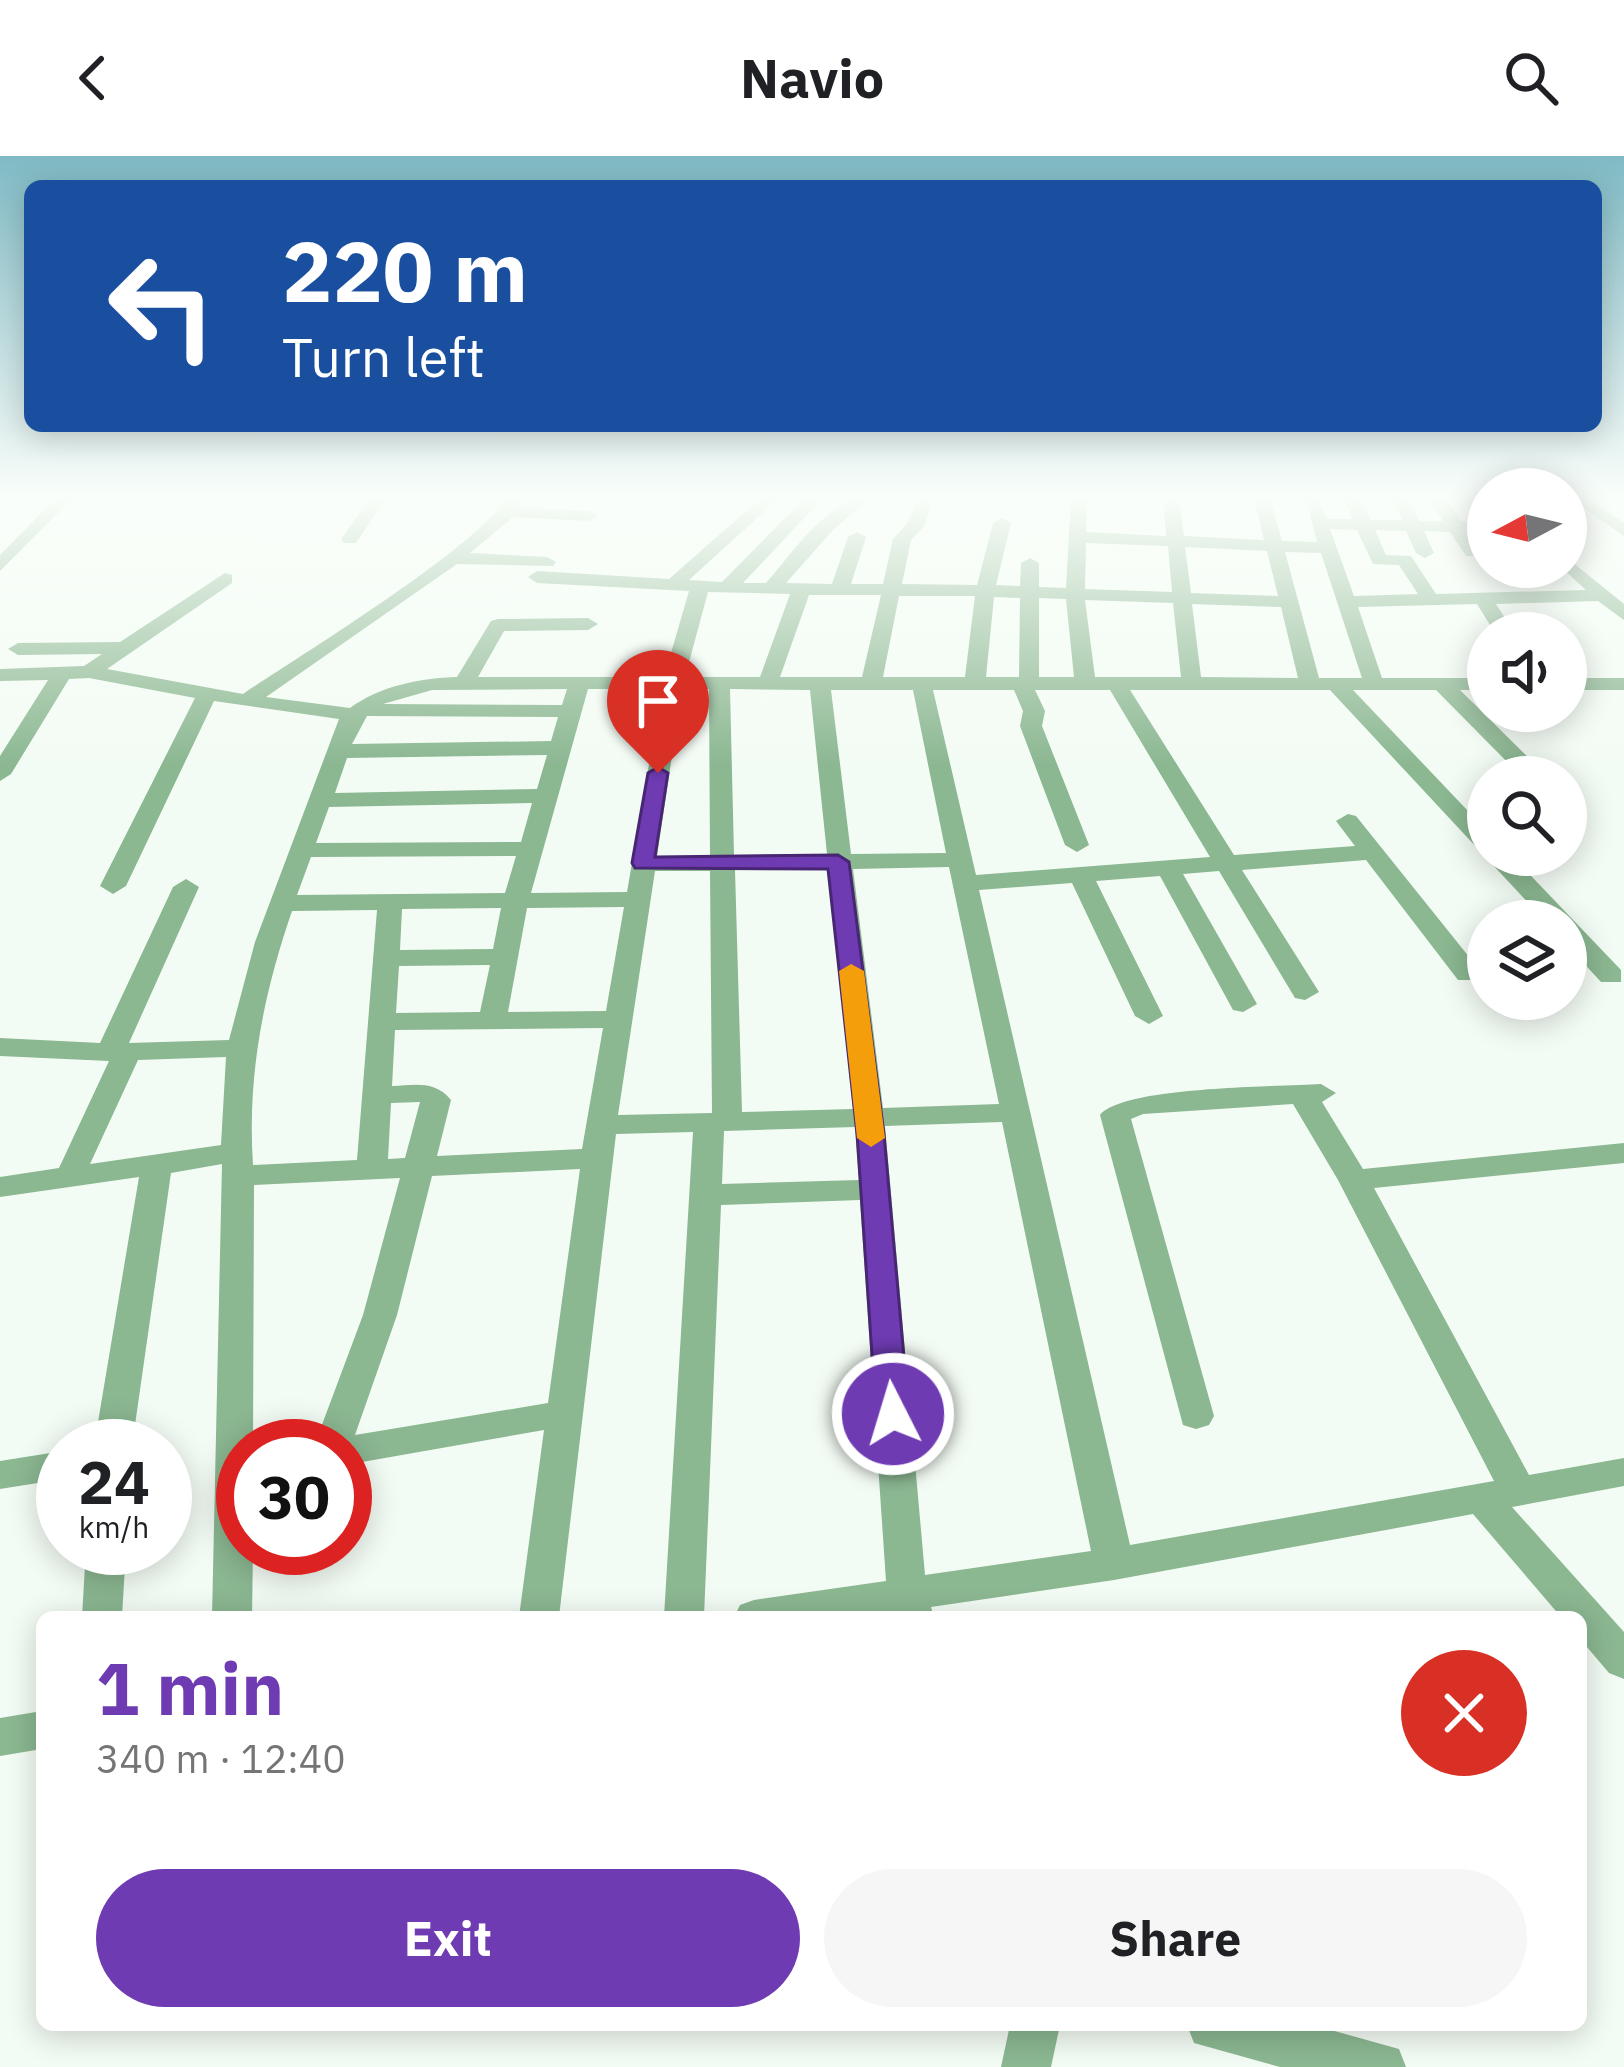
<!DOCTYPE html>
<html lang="en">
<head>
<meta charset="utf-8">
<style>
	:root { --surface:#fff; --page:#f6f6f6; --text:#202124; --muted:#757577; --accent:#6e3bb2 }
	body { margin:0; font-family:"IBM Plex Sans",sans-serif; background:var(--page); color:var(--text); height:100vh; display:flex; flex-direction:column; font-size:45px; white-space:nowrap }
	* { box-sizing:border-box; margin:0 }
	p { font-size:39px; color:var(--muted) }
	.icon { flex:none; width:66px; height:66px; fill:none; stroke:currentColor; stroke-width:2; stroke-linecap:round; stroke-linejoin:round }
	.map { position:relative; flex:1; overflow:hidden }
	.sheet { position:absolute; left:36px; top:1455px; width:1551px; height:420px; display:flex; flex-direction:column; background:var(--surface); border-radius:18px; box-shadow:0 6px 30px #0003 }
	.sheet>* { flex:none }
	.guide { position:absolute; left:24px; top:24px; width:1578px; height:252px; border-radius:18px; box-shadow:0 6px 30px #0003; background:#1a4fa0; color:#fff; overflow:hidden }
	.needle { width:78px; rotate:263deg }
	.buttons { position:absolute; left:1467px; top:312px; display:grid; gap:24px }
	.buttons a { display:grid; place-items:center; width:120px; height:120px; border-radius:50%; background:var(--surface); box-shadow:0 6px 30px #0003; font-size:60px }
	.speed { position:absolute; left:36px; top:1263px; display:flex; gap:24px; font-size:60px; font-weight:700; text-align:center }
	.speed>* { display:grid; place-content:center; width:156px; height:156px; border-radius:50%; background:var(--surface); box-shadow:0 6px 30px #0003; line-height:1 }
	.speed small { font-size:30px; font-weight:400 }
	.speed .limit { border:18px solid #d22; background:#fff; color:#111 }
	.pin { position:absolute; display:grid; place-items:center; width:102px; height:102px; color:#fff; margin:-123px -51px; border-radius:50% 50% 50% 0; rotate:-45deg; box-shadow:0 0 12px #0007 }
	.pin .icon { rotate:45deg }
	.me { position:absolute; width:132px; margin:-66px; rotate:355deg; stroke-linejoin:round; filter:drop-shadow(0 0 9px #0008) }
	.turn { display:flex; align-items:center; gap:42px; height:252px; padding:0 60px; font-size:54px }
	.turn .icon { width:156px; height:156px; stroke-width:2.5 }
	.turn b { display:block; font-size:84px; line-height:102px }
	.round { display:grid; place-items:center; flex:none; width:126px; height:126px; border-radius:63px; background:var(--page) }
	.summary { display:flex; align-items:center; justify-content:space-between; height:204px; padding:0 60px }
	h1 { font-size:72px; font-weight:700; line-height:90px; color:var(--accent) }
	.primary-button { display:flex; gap:24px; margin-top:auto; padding:24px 60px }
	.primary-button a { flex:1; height:138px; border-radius:72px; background:var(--accent); color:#fff; font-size:48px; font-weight:700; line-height:138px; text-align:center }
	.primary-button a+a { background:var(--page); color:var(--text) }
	header { display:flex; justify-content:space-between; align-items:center; height:156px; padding:0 60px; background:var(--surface); font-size:54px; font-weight:700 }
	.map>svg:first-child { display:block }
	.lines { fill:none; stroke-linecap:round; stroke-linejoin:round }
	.minor { fill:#8bb791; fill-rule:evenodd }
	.route { fill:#6e3bb2; stroke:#482674; stroke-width:3 }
	.slow { fill:#f59e0b }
</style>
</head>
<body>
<header><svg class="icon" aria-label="back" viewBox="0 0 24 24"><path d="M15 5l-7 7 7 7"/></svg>Navio<svg class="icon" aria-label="search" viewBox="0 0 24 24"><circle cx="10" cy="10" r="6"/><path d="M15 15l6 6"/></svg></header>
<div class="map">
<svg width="1624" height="1911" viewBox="0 0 1624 1911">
	<rect width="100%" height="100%" fill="#f3fcf4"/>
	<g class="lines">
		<path class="minor" d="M 56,342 L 73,342 L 0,415 L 0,399 Z
			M 370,342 L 386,342 L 356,387 L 344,387 L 341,383 Z
			M 505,342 L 521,342 L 517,351 L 589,355 L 598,360 L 589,365 L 513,361 L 470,397 L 547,401 L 556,406 L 553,410 L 457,408 L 266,541 L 350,552 C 380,530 420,522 457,521 L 491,465 L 498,463 L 588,462 L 598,468 L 588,474 L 504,475 L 478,521 L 664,521 L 689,435 L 537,427 L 528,421 L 537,415 L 669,423 L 761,342 L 779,342 L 689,424 L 722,426 L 805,342 L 823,342 L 743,427 L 766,427 C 793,397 827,342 870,342 L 833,374 L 786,427 L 832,428 L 848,381 L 857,376 L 866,381 L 851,428 L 883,428 L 893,383 L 907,368 L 918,342 L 934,342 L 924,370 L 911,384 L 902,428 L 977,429 L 993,367 L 1002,362 L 1011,367 L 996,429 L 1020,430 L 1021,407 L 1030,402 L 1039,407 L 1039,431 L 1066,432 L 1071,342 L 1087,342 L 1086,376 L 1166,380 L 1163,342 L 1179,342 L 1184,380 L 1264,384 L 1254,342 L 1270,342 L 1282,385 L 1317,386 L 1306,342 L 1318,342 L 1327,363 L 1353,363 L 1344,342 L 1360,342 L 1370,364 L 1402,364 L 1392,342 L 1408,342 L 1419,365 L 1443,365 L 1429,342 L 1445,342 L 1461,365 L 1488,366 L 1488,376 L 1468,376 L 1481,396 L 1478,400 L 1466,400 L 1450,376 L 1424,375 L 1434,397 L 1425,402 L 1416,397 L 1406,375 L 1375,374 L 1386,399 L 1411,400 L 1436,438 L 1586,434 L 1561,411 L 1566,411 L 1566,401 L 1624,448 L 1624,464 L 1598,445 L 1496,448 L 1515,477 L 1495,477 L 1477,448 L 1358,451 L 1382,522 L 1488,522 L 1488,534 L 1460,534 L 1540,613 L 1541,621 L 1522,621 L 1436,534 L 1353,534 L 1488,676 L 1488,699 L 1511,699 L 1621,814 L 1621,826 L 1601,826 L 1566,788 L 1566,765 L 1545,765 L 1330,534 L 1130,534 L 1234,699 L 1355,690 L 1336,665 L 1348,658 L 1356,660 L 1478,812 L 1482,818 L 1478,824 L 1458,824 L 1366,704 L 1242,714 L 1319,836 L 1305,844 L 1295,842 L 1219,715 L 1183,718 L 1257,848 L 1243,856 L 1233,854 L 1160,720 L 1096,725 L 1163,860 L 1149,868 L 1135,860 L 1072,727 L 979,734 L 1130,1389 L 1494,1325 L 1338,1024 L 1293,948 L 1143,958 L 1131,963 L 1214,1260 L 1209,1269 L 1196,1273 L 1183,1269 L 1100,959 C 1124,930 1277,931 1321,928 L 1336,937 L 1322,946 L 1363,1013 L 1624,987 L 1624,1007 L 1374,1032 L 1529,1319 L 1624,1302 L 1624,1330 L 1512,1351 L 1624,1476 L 1624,1523 L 1609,1517 L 1581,1484 L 1581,1461 L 1561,1461 L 1473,1358 L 1114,1424 L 931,1451 L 934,1461 L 894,1461 L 892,1457 L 734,1461 L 740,1449 L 754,1444 L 886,1425 L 860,1044 L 721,1049 L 704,1461 L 664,1461 L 693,976 L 616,978 L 559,1461 L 519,1461 L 544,1274 L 345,1309 L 345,1290 L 314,1290 L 363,1159 L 400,1022 L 254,1029 L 253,1290 L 243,1290 L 243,1392 L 253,1392 L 252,1461 L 212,1461 L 222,1008 L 171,1017 L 132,1290 L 94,1290 L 139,1021 L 0,1041 L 0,1021 L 59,1012 L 109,905 L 0,900 L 0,882 L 100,887 L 173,731 L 186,723 L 199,731 L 129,887 L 229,884 L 255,786 L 339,563 L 214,545 L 126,730 L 113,738 L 100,730 L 195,542 L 89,522 L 69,523 L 11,618 L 0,625 L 0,600 L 48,524 L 0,525 L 0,513 L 84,510 L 102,498 L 18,499 L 8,493 L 18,487 L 120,486 L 225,417 L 232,419 L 232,427 L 107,513 L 243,538 C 296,502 483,388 505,342 ZM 1330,373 L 1357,374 L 1373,408 L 1399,409 L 1418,438 L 1354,440 ZM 1086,387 L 1168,390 L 1172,436 L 1085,433 ZM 1185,391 L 1267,395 L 1278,440 L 1191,437 ZM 1285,396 L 1321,397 L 1362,522 L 1319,522 ZM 708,436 L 790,438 L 760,521 L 685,521 ZM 809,439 L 881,439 L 862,521 L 780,521 ZM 899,440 L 975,440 L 965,521 L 883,521 ZM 994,441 L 1020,442 L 1019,521 L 986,521 ZM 1039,442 L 1066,443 L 1074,521 L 1039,521 ZM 1085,444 L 1173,447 L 1181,521 L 1095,521 ZM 1192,448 L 1281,451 L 1298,522 L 1201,521 ZM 567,533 L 562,549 L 383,548 L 432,534 ZM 588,533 L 662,533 L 627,736 L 531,737 ZM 682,533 L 709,533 L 710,700 L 657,700 ZM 730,533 L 810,534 L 827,698 L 734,699 ZM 831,534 L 913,534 L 946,697 L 851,698 ZM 933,534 L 1014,534 L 1023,555 L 1020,570 L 1065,689 L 1077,696 L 1089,689 L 1042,570 L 1045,555 L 1035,534 L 1110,534 L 1210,701 L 976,719 ZM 367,560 L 370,560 L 558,561 L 551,585 L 352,588 ZM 547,599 L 537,633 L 335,637 L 347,602 ZM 532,647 L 521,686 L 316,687 L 329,651 ZM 516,700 L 505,737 L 297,739 L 311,701 ZM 949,711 L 999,948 L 883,952 L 853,713 ZM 828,713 L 853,953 L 742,956 L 735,714 ZM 655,715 L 710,715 L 712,957 L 618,959 ZM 624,751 L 606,855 L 508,856 L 527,752 ZM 501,752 L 493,793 L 400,794 L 402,753 ZM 377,754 L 357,1004 L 253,1009 C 247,921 263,839 292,755 ZM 490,809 L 480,856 L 396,857 L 399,810 ZM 603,872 L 582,993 L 437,1000 L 451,944 C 435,924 415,929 392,930 L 395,874 ZM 226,901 L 221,989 L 90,1008 L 138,904 ZM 420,946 L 405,1002 L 388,1003 L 391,947 ZM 1002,966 L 1091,1395 L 925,1419 L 885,970 ZM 855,971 L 859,1024 L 722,1028 L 724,975 ZM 580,1013 L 548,1247 L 355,1279 L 397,1159 L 432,1020 Z
			M 985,342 L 1018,342 L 1018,343 L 1010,348 Z
			M 1569,342 L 1588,342 L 1624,367 L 1624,380 Z
			M 1566,522 L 1624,522 L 1624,534 L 1566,534 Z
			M 63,1295 L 63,1323 L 0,1333 L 0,1305 Z
			M 86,1392 L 126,1392 L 122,1461 L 82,1461 Z
			M 42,1555 L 42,1593 L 0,1600 L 0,1562 Z
			M 1010,1869 L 1060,1869 L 1051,1911 L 1001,1911 Z
			M 1187,1869 L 1313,1869 L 1399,1893 L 1406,1911 L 1280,1911 L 1194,1887 Z"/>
	</g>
	<linearGradient id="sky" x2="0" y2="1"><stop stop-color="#7fbac4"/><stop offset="0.56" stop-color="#fafefa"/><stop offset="1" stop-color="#fafefa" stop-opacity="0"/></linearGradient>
	<rect width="1624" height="610" fill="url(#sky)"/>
	<path class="route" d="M 658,611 L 668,617 L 655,701 L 838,699 L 849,706 L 884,978 L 909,1258 L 905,1267 L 881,1267 L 876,1258 L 857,978 L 828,713 L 635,712 L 632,707 L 648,617 Z"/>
	<path class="slow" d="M 851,808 L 864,815 L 885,982 L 871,991 L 857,982 L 839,815 Z"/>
</svg>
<div class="buttons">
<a><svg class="needle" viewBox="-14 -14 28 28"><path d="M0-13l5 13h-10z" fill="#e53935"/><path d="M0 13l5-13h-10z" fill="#757577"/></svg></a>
<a><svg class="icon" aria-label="sound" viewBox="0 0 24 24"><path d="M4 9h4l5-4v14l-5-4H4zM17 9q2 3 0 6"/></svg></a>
<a><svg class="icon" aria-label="search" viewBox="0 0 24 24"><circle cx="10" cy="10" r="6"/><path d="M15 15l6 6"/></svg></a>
<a><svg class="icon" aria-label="layers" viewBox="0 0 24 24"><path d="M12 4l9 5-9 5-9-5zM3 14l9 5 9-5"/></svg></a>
</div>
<div class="speed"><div>24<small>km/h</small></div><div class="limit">30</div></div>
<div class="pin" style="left:658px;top:617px;background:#d93025"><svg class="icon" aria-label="arrive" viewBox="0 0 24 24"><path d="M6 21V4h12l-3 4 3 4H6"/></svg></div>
<svg class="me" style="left:893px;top:1258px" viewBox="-20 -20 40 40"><circle r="17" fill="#6e3bb2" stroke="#fff" stroke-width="3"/><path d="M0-11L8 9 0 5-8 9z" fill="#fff"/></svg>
<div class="guide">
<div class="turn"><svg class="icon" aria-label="left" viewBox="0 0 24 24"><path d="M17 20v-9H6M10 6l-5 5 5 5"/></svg><div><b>220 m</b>Turn left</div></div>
</div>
<section class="sheet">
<div class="summary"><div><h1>1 min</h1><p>340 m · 12:40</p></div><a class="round" style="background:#d93025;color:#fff"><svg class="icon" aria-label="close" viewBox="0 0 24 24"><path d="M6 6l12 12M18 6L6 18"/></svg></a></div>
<div class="primary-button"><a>Exit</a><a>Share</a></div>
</section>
</div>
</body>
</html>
